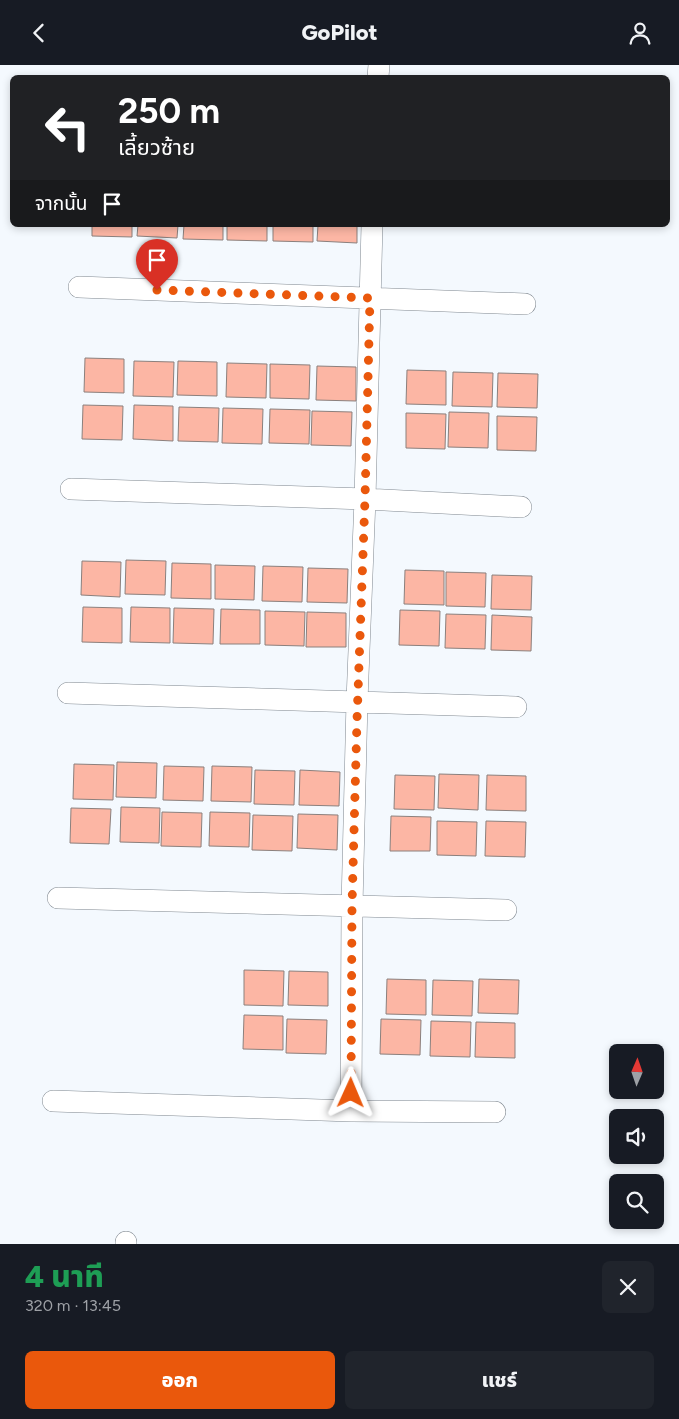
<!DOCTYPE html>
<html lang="th">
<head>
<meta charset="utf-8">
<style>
	:root { --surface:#171b24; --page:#20242c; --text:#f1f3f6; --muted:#9ea1a6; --accent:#ea580c }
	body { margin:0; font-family:Figtree,"Noto Sans Thai",sans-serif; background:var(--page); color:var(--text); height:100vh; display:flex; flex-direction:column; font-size:19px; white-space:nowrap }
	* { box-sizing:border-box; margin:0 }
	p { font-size:16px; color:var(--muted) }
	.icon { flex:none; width:28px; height:28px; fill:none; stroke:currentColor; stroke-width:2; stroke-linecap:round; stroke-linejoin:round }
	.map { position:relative; height:1179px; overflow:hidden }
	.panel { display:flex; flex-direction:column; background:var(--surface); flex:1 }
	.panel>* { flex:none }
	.top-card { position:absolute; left:10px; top:10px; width:660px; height:152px; border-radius:8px; box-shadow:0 2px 8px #0003; background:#202124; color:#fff; overflow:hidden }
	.needle { width:32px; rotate:2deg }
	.fabs { position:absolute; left:609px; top:979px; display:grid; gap:10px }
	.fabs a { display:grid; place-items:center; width:55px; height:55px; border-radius:8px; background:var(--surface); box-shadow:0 2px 8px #0003; font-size:25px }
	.pin { position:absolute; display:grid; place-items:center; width:42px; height:42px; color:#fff; margin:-51px -21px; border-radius:50% 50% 50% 0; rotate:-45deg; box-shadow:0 0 5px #0007 }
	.pin .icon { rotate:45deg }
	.me { position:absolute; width:55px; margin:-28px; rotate:1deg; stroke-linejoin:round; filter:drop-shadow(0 0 4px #0008) }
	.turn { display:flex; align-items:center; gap:18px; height:105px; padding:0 25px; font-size:22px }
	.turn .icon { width:65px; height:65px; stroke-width:2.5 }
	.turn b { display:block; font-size:35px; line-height:42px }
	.then { display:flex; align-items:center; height:48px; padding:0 25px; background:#0003; gap:10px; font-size:19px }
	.round { display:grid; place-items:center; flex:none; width:52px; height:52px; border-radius:8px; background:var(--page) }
	.head { display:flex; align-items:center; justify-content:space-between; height:85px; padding:0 25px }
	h1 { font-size:30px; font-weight:800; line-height:38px; color:#1e9e55 }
	.action { display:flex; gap:10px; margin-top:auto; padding:10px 25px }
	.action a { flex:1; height:58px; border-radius:8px; background:var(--accent); color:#fff; font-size:20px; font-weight:800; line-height:58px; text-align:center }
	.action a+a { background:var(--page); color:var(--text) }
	header { display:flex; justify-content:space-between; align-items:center; height:65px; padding:0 25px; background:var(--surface); font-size:22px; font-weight:800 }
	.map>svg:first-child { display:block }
	.building { fill:#fcb6a4; stroke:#8b807d }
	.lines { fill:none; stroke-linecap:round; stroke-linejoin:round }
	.minor-casing { stroke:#818991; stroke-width:22 }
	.minor { stroke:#fff; stroke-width:21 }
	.route { stroke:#ea580c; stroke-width:9; stroke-dasharray:0 16.2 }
</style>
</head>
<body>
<header><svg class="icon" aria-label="back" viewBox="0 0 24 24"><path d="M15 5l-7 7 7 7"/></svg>GoPilot<svg class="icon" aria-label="person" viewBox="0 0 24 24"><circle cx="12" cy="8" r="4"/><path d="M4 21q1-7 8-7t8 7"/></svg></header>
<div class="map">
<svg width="679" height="1179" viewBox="0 0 679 1179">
	<rect width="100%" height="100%" fill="#f4f9fe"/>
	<path class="building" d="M 92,160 L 132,160 L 132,172 L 92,171 Z
		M 138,160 L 178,160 L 177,173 L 137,171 Z
		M 184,160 L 223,160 L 223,175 L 183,174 Z
		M 227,160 L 267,160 L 267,176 L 227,175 Z
		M 273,160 L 313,160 L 313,177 L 273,176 Z
		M 318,160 L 357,160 L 357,178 L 317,176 Z
		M 85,293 L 124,294 L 124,328 L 84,327 Z
		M 134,296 L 174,297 L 173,332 L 133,331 Z
		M 178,296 L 217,297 L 217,331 L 177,330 Z
		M 227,298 L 267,299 L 266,333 L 226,332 Z
		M 270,299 L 310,300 L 309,334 L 270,333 Z
		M 317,301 L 356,302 L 356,336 L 316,335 Z
		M 407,305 L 446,306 L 446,340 L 406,339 Z
		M 453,307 L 493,308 L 492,342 L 452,341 Z
		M 498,308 L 538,309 L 537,343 L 497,342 Z
		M 83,340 L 123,341 L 122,375 L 82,374 Z
		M 134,340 L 173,341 L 173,376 L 133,374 Z
		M 179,342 L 219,343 L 218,377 L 178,376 Z
		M 223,343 L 263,344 L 262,379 L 222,378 Z
		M 270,344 L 310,345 L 309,379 L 269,378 Z
		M 312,346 L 352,347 L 351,381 L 311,380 Z
		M 449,347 L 489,348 L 488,383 L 448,382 Z
		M 406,348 L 446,349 L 445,384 L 406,383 Z
		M 497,351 L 537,352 L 536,386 L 497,385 Z
		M 126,495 L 166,496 L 165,530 L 125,529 Z
		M 82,496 L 121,497 L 120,532 L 81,530 Z
		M 172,498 L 211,499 L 211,534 L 171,533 Z
		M 215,500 L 255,501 L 254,535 L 215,534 Z
		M 263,501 L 303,502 L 302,537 L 262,536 Z
		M 308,503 L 348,504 L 347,538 L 307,537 Z
		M 405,505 L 444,506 L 444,540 L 404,539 Z
		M 446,507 L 486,508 L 485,542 L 446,541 Z
		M 492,510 L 532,511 L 531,545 L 491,544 Z
		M 83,542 L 122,543 L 122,578 L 82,577 Z
		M 131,542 L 170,543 L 170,578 L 130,577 Z
		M 174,543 L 214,544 L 213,579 L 173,578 Z
		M 221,544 L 260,545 L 260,579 L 220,579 Z
		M 400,545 L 440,546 L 439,581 L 399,580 Z
		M 265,546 L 305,547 L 304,581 L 265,580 Z
		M 307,547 L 346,548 L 346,582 L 306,582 Z
		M 446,549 L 486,550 L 485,584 L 445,583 Z
		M 492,550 L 532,552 L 531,586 L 491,585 Z
		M 117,697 L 157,698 L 156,733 L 116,732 Z
		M 74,699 L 114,700 L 113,735 L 73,734 Z
		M 164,701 L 204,702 L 203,736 L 163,735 Z
		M 212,701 L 252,702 L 251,737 L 211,736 Z
		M 255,705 L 295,706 L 294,740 L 254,739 Z
		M 300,705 L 340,707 L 339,741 L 299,740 Z
		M 439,709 L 479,710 L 478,745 L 438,743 Z
		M 395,710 L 435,711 L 434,745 L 394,744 Z
		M 487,710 L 526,711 L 526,746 L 486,745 Z
		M 121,742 L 160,743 L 159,778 L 120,777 Z
		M 71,743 L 111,744 L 109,779 L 70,778 Z
		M 162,747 L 202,748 L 201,782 L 161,781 Z
		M 210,747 L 250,748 L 249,782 L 209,781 Z
		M 298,749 L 338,750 L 337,785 L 297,783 Z
		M 253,750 L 293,751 L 292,786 L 252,785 Z
		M 391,751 L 431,752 L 430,786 L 390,786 Z
		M 437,756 L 477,757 L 476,791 L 437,790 Z
		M 486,756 L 526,757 L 525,792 L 485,791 Z
		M 244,905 L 284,906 L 283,941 L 244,940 Z
		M 289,906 L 328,907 L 328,941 L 288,940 Z
		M 387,914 L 426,915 L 426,950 L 386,949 Z
		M 479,914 L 519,915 L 518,949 L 478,948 Z
		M 433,915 L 473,916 L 472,951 L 432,950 Z
		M 244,950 L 283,951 L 283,985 L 243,984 Z
		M 287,954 L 327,955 L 326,989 L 286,988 Z
		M 381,954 L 421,955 L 420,990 L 380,989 Z
		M 431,956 L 471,957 L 470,992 L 430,991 Z
		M 476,957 L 515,958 L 515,993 L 475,992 Z"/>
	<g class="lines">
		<g class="minor-casing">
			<path id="minor" d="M 378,12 L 379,0
				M 79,222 L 525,239
				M 71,424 L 365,434 L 521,442
				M 68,628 L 516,642
				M 58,833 L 506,845
				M 53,1036 L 351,1046 L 495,1047
				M 351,1046 L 352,841 L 357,636 L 365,434 L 372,160
				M 126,1179 L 126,1177"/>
		</g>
		<use href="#minor" class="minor"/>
	</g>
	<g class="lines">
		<path class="route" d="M 157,225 L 370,233 L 365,434 L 357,655 L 352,841 L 351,1028"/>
	</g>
</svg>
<div class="fabs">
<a><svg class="needle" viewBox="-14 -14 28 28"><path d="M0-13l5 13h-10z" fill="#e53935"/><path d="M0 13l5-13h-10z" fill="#9ea1a6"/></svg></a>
<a><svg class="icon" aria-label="sound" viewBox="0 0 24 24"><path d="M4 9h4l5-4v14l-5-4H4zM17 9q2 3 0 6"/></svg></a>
<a><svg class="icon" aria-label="search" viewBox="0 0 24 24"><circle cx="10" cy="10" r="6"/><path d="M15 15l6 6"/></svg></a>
</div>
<div class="pin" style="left:157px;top:225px;background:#d93025"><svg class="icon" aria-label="arrive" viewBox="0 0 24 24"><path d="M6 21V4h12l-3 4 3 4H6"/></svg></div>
<svg class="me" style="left:351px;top:1028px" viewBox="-20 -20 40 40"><path d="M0-17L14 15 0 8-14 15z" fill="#ea580c" stroke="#fff" stroke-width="4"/></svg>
<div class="top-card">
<div class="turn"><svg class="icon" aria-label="left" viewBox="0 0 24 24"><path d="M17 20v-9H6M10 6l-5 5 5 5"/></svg><div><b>250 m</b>เลี้ยวซ้าย</div></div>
<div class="then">จากนั้น<svg class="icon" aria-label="arrive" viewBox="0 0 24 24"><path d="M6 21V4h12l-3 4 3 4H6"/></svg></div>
</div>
</div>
<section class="panel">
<div class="head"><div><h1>4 นาที</h1><p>320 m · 13:45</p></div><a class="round"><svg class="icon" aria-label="close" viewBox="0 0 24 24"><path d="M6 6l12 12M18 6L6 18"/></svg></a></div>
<div class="action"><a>ออก</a><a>แชร์</a></div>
</section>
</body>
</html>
